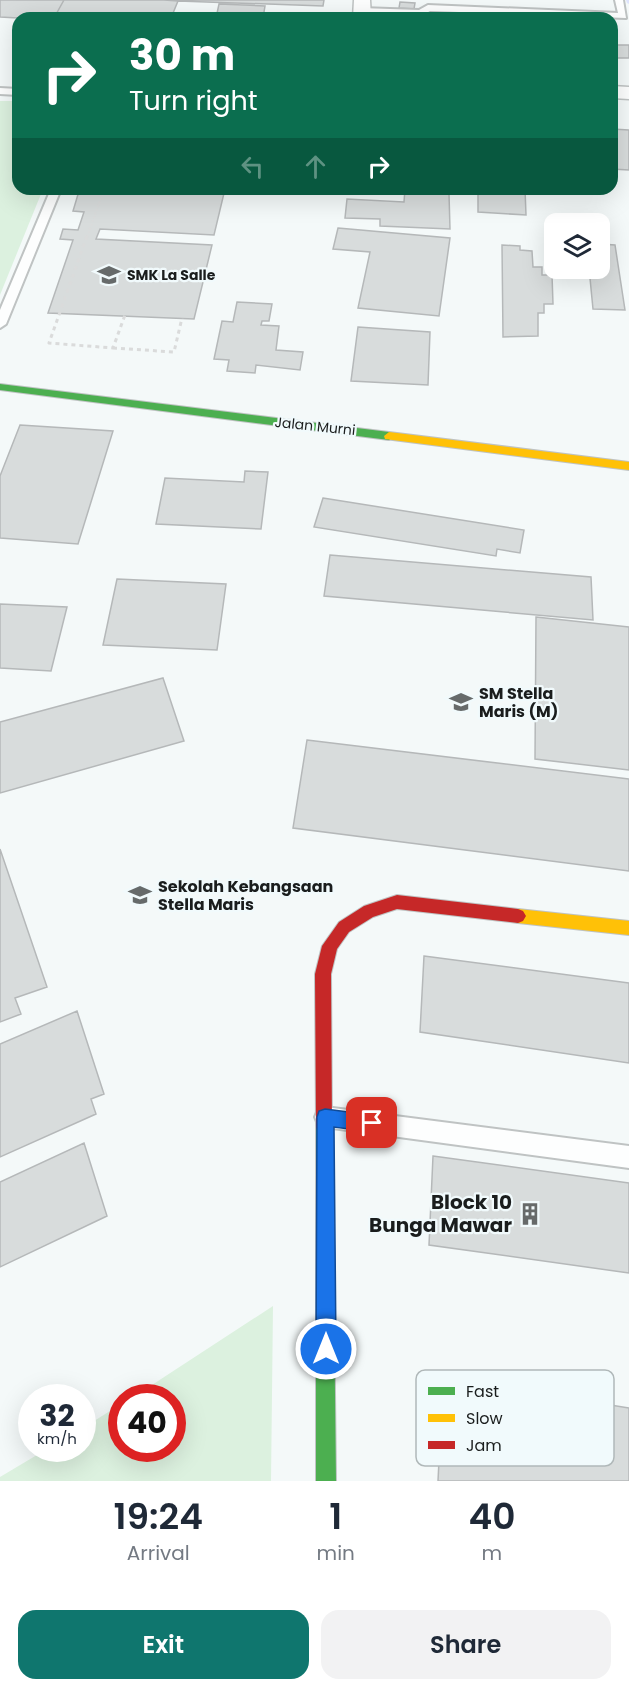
<!DOCTYPE html>
<html lang="en">
<head>
<meta charset="utf-8">
<style>
	:root { --surface:#fff; --page:#f2f2f3; --text:#1f2937; --muted:#747a83; --accent:#0f766e }
	body { margin:0; font-family:Poppins,sans-serif; background:var(--page); color:var(--text); height:100vh; display:flex; flex-direction:column; font-size:22px; white-space:nowrap }
	* { box-sizing:border-box; margin:0 }
	p { font-size:20px; color:var(--muted) }
	.icon { flex:none; width:33px; height:33px; fill:none; stroke:currentColor; stroke-width:2; stroke-linecap:round; stroke-linejoin:round }
	.map { position:relative; height:1481px; overflow:hidden }
	.details { display:flex; flex-direction:column; background:var(--surface); flex:1 }
	.details>* { flex:none }
	.banner { position:absolute; left:12px; top:12px; width:606px; height:183px; border-radius:18px; box-shadow:0 6px 24px #0002; background:#0b6e4f; color:#fff; overflow:hidden }
	.tools { position:absolute; left:544px; top:213px; display:grid; gap:12px }
	.tools a { display:grid; place-items:center; width:66px; height:66px; border-radius:12px; background:var(--surface); box-shadow:0 6px 24px #0002; font-size:30px }
	.speed { position:absolute; left:18px; top:1384px; display:flex; gap:12px; font-size:30px; font-weight:700; text-align:center }
	.speed>* { display:grid; place-content:center; width:78px; height:78px; border-radius:50%; background:var(--surface); box-shadow:0 6px 24px #0002; line-height:1 }
	.speed small { font-size:15px; font-weight:400 }
	.speed .limit { border:9px solid #d22; background:#fff; color:#111 }
	.pin { position:absolute; display:grid; place-items:center; width:51px; height:51px; color:#fff; margin:-26px; border-radius:12px; box-shadow:0 3px 9px #0006 }
	.me { position:absolute; width:66px; margin:-33px; rotate:0deg; stroke-linejoin:round; filter:drop-shadow(0 0 4px #0008) }
	.turn { display:flex; align-items:center; gap:21px; height:126px; padding:0 18px; font-size:27px }
	.turn .icon { width:78px; height:78px; stroke-width:2.5 }
	.turn b { display:block; font-size:42px; line-height:51px }
	.lanes { display:flex; align-items:center; height:57px; padding:0 18px; background:#0003; justify-content:center; gap:30px; direction:ltr }
	.lanes .off { opacity:.35 }
	.eta { display:flex; justify-content:space-evenly; align-items:center; height:102px; text-align:center }
	.eta b { font-size:36px; font-weight:600; line-height:42px }
	.button { display:flex; gap:12px; margin-top:auto; padding:12px 18px }
	.button a { flex:1; height:69px; border-radius:18px; background:var(--accent); color:#fff; font-size:24px; font-weight:600; line-height:69px; text-align:center }
	.button a+a { background:var(--page); color:var(--text) }
	.map>svg:first-child { display:block }
	.green { fill:#dcf1df }
	.lines { fill:none; stroke-linecap:round; stroke-linejoin:round }
	.stream { fill:#dee4fd; fill-rule:evenodd }
	.building { fill:#d8dcdc; stroke:#b5b8b9; stroke-width:1.5 }
	.lane-casing { stroke:#bfc3c3; stroke-width:4 }
	.street-casing { stroke:#bfc3c3; stroke-width:3 }
	.fast-casing { stroke:#bfc3c3; stroke-width:2 }
	.slow-casing { stroke:#bfc3c3; stroke-width:2 }
	.jam-casing { stroke:#bfc3c3; stroke-width:2 }
	.path-far1 { stroke:#dadbdb; stroke-width:2; stroke-dasharray:2 2; stroke-linecap:butt }
	.path { stroke:#dadbdb; stroke-width:3; stroke-dasharray:4 4; stroke-linecap:butt }
	.lane { fill:#fdfefe; fill-rule:evenodd }
	.street { fill:#fdfefe; fill-rule:evenodd }
	.fast { fill:#4caf50; fill-rule:evenodd }
	.slow { fill:#ffc107; fill-rule:evenodd }
	.jam { fill:#c62828; fill-rule:evenodd }
	.route { fill:#1a73e8; stroke:#114b97; stroke-width:1.5 }
	.labels { text-anchor:middle; stroke-width:4.5; stroke-linejoin:round; paint-order:stroke }
	.far-poi-label { font-size:14px; font-weight:bold; fill:#1a1d1d; stroke:#f1fafc; text-anchor:start }
	.far-street-label { font-size:14px; fill:#1a1d1d; stroke:#f1fafc }
	.poi-label { font-size:16px; font-weight:bold; fill:#1a1d1d; stroke:#f1fafc; text-anchor:start }
	.near-poi-label { font-size:20px; font-weight:bold; fill:#1a1d1d; stroke:#f1fafc; text-anchor:end }
	.key { fill:#f1fafc; stroke:#b0b8b9; stroke-width:1.5 }
	.key-label { font-size:16px; fill:#1a1d1d }
</style>
</head>
<body>
<div class="map">
<svg width="629" height="1481" viewBox="0 0 629 1481">
	<rect width="100%" height="100%" fill="#f4f9f9"/>
	<path class="green" d="M 0,101 L 18,101 L 18,189 L 43,189 L 0,295 Z
		M 273,1306 L 271,1481 L 0,1481 L 0,1477 L 47,1449 L 82,1449 L 83,1428 L 121,1404 L 122,1449 L 172,1449 L 172,1398 L 132,1398 Z"/>
	<g class="lines">
		<path class="stream" d="M 626,0 L 629,0 L 629,4 L 627,3 Z"/>
	</g>
	<path class="building" d="M 0,0 L 324,0 L 323,6 L 178,1 L 171,18 L 18,18 L 0,17 Z
		M 64,0 L 164,0 L 178,1 L 171,18 L 54,18 Z
		M 400,2 L 415,3 L 414,9 L 399,8 Z
		M 219,4 L 265,6 L 263,18 L 216,18 Z
		M 612,45 L 629,45 L 629,58 L 612,58 Z
		M 612,129 L 629,130 L 629,170 L 612,169 Z
		M 93,189 L 225,189 L 214,235 L 100,229 L 96,239 L 212,245 L 194,319 L 48,313 L 73,240 L 60,239 L 63,229 L 78,230 L 84,212 L 73,211 L 79,191 Z
		M 405,189 L 440,189 L 440,194 L 449,194 L 450,229 L 380,226 L 380,219 L 345,218 L 347,199 L 404,202 Z
		M 478,189 L 525,189 L 526,215 L 478,212 Z
		M 338,228 L 450,238 L 439,316 L 358,308 L 370,252 L 333,249 Z
		M 600,244 L 615,245 L 625,310 L 593,309 L 589,268 L 600,268 Z
		M 502,245 L 520,246 L 520,250 L 532,251 L 533,267 L 542,267 L 542,275 L 552,275 L 553,304 L 544,304 L 544,313 L 538,313 L 538,336 L 503,337 Z
		M 237,302 L 272,304 L 269,321 L 262,321 L 261,325 L 279,326 L 276,350 L 303,352 L 300,370 L 256,365 L 255,373 L 227,371 L 229,360 L 214,359 L 222,321 L 233,322 Z
		M 358,327 L 430,332 L 428,385 L 351,381 Z
		M 20,425 L 113,431 L 78,544 L 0,538 L 0,476 Z
		M 245,471 L 268,472 L 261,529 L 156,524 L 165,478 L 244,482 Z
		M 323,498 L 524,530 L 520,553 L 497,549 L 496,556 L 314,527 Z
		M 330,555 L 591,577 L 593,620 L 324,596 Z
		M 117,579 L 226,584 L 217,650 L 103,645 Z
		M 0,604 L 67,607 L 51,671 L 0,668 Z
		M 536,617 L 629,627 L 629,770 L 535,759 Z
		M 163,678 L 184,741 L 0,793 L 0,722 Z
		M 307,740 L 629,779 L 629,871 L 293,828 Z
		M 0,849 L 47,987 L 15,998 L 21,1014 L 0,1022 Z
		M 424,956 L 629,983 L 629,1063 L 420,1032 Z
		M 77,1011 L 104,1094 L 91,1099 L 96,1114 L 0,1157 L 0,1044 Z
		M 84,1143 L 107,1216 L 0,1267 L 0,1182 Z
		M 433,1156 L 629,1183 L 629,1273 L 429,1245 Z
		M 443,1378 L 629,1408 L 629,1481 L 438,1481 Z"/>
	<g class="lines">
		<g class="lane-casing">
			<path id="lane" d="M 615,0 L 623,0 L 626,18 L 430,11 L 421,16 L 361,14 L 357,11 L 361,8 L 419,10 L 428,5 L 618,13 Z
				M 0,88 L 18,89 L 18,95 L 0,94 Z
				M 51,189 L 61,189 L 6,324 L 0,328 L 0,310 Z
				M 325,1107 L 629,1146 L 629,1168 L 325,1127 L 318,1124 L 315,1117 L 318,1110 Z"/>
		</g>
		<g class="street-casing">
			<path id="street" d="M 354,0 L 370,0 L 371,18 L 353,18 Z
				M 612,86 L 629,87 L 629,99 L 612,98 Z"/>
		</g>
		<g class="fast-casing">
			<path id="fast" d="M 0,384 L 389,432 L 394,436 L 389,440 L 0,390 Z
				M 324,1119 L 330,1121 L 332,1127 L 336,1481 L 316,1481 L 316,1127 L 318,1121 Z"/>
		</g>
		<g class="slow-casing">
			<path id="slow" d="M 389,432 L 629,462 L 629,470 L 385,439 L 384,436 Z
				M 518,909 L 629,921 L 629,935 L 518,923 L 513,921 L 510,916 L 513,911 Z"/>
		</g>
		<g class="jam-casing">
			<path id="jam" d="M 397,895 L 518,909 L 523,911 L 526,916 L 523,921 L 518,923 L 397,909 L 373,917 L 349,932 L 337,949 L 331,974 L 332,1127 L 330,1133 L 324,1135 L 318,1133 L 316,1127 L 315,974 L 322,946 L 339,922 L 364,906 Z"/>
		</g>
		<path class="path-far1" d="M 87,237 L 104,189"/>
		<path class="path" d="M 87,236 L 49,343 L 113,348 L 125,315
			M 113,348 L 174,352 L 182,318"/>
		<use href="#lane" class="lane"/>
		<use href="#street" class="street"/>
		<use href="#fast" class="fast"/>
		<use href="#slow" class="slow"/>
		<use href="#jam" class="jam"/>
	</g>
	<path class="route" d="M 325,1109 L 372,1115 L 378,1117 L 381,1123 L 378,1129 L 372,1132 L 334,1127 L 336,1349 L 333,1356 L 326,1358 L 319,1356 L 316,1349 L 317,1117 L 319,1111 Z"/>
	<defs>
		<g id="school-bare" transform="scale(1.8)"><path d="M0-5L7-2L0 1L-7-2ZM-4 1L0 2.5L4 1V4Q0 6-4 4Z" fill="#666a6a" stroke="#f1fafc" stroke-width="2.5" paint-order="stroke"/></g>
		<g id="building-bare" transform="scale(1.8)"><path d="M-4-6H4V6H1V3H-1V6H-4ZM-2.5-4.3h1.7v1.8h-1.7ZM.8-4.3h1.7v1.8H.8ZM-2.5-1h1.7V.8h-1.7ZM.8-1h1.7V.8H.8Z" fill="#666a6a" stroke="#f1fafc" stroke-width="2.5" paint-order="stroke"/></g>
	</defs>
	<g fill-rule="evenodd">
		<use href="#school-bare" x="109" y="275"/>
		<use href="#school-bare" x="461" y="702"/>
		<use href="#school-bare" x="140" y="895"/>
		<use href="#building-bare" x="530" y="1214"/>
	</g>
	<g class="labels">
		<g class="far-poi-label">
			<text x="127" y="280">SMK La Salle</text>
		</g>
		<g class="far-street-label">
			<text transform="translate(315 426) rotate(6)" y="5">Jalan Murni</text>
		</g>
		<g class="poi-label">
			<text x="479" y="699">SM Stella<tspan x="479" dy="18">Maris (M)</tspan></text>
			<text x="158" y="892">Sekolah Kebangsaan<tspan x="158" dy="18">Stella Maris</tspan></text>
		</g>
		<g class="near-poi-label">
			<text x="512" y="1209">Block 10<tspan x="512" dy="23">Bunga Mawar</tspan></text>
		</g>
	</g>
	<rect x="416" y="1370" width="198" height="96" rx="9" class="key"/>
	<rect x="428" y="1387" width="27" height="8" fill="#4caf50"/>
	<rect x="428" y="1414" width="27" height="8" fill="#ffc107"/>
	<rect x="428" y="1441" width="27" height="8" fill="#c62828"/>
	<g class="key-label">
		<text x="466" y="1397">Fast</text>
		<text x="466" y="1424">Slow</text>
		<text x="466" y="1451">Jam</text>
	</g>
</svg>
<div class="tools">
<a><svg class="icon" aria-label="layers" viewBox="0 0 24 24"><path d="M12 4l9 5-9 5-9-5zM3 14l9 5 9-5"/></svg></a>
</div>
<div class="speed"><div>32<small>km/h</small></div><div class="limit">40</div></div>
<div class="pin" style="left:372px;top:1123px;background:#d93025"><svg class="icon" aria-label="arrive" viewBox="0 0 24 24"><path d="M6 21V4h12l-3 4 3 4H6"/></svg></div>
<svg class="me" style="left:326px;top:1349px" viewBox="-20 -20 40 40"><circle r="17" fill="#1a73e8" stroke="#fff" stroke-width="3"/><path d="M0-11L8 9 0 5-8 9z" fill="#fff"/></svg>
<div class="banner">
<div class="turn"><svg class="icon" aria-label="right" viewBox="0 0 24 24"><path d="M7 20v-9h11M14 6l5 5-5 5"/></svg><div><b>30 m</b>Turn right</div></div>
<div class="lanes"><svg class="icon off" aria-label="left" viewBox="0 0 24 24"><path d="M17 20v-9H6M10 6l-5 5 5 5"/></svg><svg class="icon off" aria-label="ahead" viewBox="0 0 24 24"><path d="M12 20V5M6 11l6-6 6 6"/></svg><svg class="icon" aria-label="right" viewBox="0 0 24 24"><path d="M7 20v-9h11M14 6l5 5-5 5"/></svg></div>
</div>
</div>
<section class="details">
<div class="eta">
<div><b>19:24</b><p>Arrival</p></div>
<div><b>1</b><p>min</p></div>
<div><b>40</b><p>m</p></div>
</div>
<div class="button"><a>Exit</a><a>Share</a></div>
</section>
</body>
</html>
